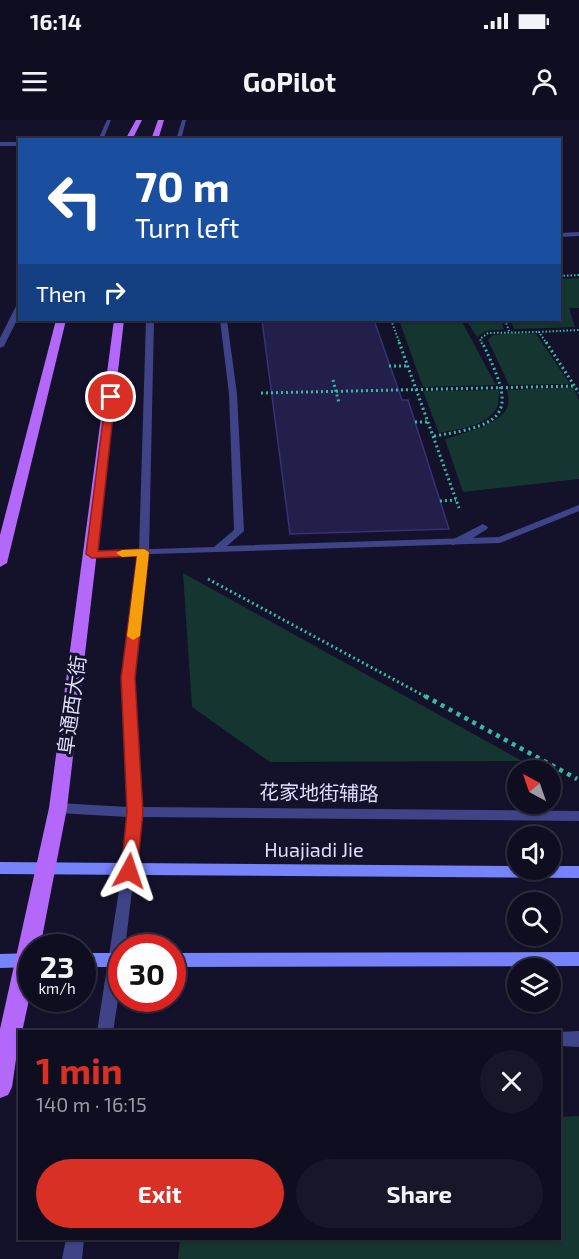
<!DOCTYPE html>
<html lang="en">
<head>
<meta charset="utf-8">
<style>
	:root { --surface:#0f0e20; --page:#181729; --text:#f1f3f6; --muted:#9b9ca5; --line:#2f2e3e; --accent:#d93025 }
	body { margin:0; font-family:"Exo 2","Noto Sans SC",sans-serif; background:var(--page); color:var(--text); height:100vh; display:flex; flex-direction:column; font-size:22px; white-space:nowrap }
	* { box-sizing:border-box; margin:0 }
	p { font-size:20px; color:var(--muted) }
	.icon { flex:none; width:33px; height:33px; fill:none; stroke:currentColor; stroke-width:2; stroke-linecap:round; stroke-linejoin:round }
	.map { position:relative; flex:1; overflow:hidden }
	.drawer { position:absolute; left:18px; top:910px; width:543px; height:210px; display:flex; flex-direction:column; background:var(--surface); border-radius:0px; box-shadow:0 2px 4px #0004,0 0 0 2px var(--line) }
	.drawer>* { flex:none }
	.hud { position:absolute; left:18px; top:18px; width:543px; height:183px; border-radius:0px; box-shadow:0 2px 4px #0004,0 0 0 2px var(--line); background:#1a4fa0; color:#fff; overflow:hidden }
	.needle { width:39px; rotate:320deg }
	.buttons { position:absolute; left:507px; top:640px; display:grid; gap:12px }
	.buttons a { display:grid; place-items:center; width:54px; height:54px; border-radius:50%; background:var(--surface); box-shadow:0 2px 4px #0004,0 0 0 2px var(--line); font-size:30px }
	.speed { position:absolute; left:18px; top:814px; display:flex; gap:12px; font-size:30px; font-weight:700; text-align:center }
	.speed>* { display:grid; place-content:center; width:78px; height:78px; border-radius:50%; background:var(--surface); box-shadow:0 2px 4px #0004,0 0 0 2px var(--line); line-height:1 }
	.speed small { font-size:15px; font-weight:400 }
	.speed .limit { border:9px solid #d22; background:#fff; color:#111 }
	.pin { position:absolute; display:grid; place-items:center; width:51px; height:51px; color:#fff; margin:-26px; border:3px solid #fff; border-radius:50%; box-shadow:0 2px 6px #0007 }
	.me { position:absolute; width:66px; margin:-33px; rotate:5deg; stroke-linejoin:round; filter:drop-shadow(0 0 4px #0008) }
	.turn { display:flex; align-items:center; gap:21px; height:126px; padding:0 18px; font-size:27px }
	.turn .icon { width:78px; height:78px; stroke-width:2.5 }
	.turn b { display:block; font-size:42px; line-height:51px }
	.then { display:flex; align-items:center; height:57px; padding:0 18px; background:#0003; gap:12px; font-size:22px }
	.round { display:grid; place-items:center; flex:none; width:63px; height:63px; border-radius:32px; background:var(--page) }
	.summary { display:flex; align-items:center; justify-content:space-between; height:102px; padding:0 18px }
	h1 { font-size:36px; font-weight:700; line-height:45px; color:var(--accent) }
	.primary-button { display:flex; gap:12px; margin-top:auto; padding:12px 18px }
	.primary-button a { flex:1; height:69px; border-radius:36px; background:var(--accent); color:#fff; font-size:24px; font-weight:700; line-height:69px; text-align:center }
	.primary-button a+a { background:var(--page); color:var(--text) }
	.status { display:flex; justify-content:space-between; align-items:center; height:42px; padding:0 30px; background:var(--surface); direction:ltr }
	.status svg { height:16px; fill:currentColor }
	header { display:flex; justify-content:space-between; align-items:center; height:78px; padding:0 18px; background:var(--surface); font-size:27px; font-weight:700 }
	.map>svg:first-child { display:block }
	.green { fill:#153530 }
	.building { fill:#231f4b; stroke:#373177; stroke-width:1.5 }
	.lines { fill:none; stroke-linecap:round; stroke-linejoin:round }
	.path-far2 { stroke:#35baa3; stroke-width:2; stroke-dasharray:1.5 2; stroke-linecap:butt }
	.path-far1 { stroke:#35baa3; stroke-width:3; stroke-dasharray:2 3; stroke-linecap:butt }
	.path { stroke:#35baa3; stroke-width:4.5; stroke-dasharray:4 5; stroke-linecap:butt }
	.service { fill:#3f4488; fill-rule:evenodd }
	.minor { fill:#3f4488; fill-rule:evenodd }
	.secondary { fill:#7783fb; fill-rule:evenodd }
	.primary { fill:#b368fa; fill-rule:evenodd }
	.route { fill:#d93025; stroke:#8d1f18; stroke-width:1.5 }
	.slow { fill:#f59e0b }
	.labels { text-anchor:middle; stroke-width:6; stroke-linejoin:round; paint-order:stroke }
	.street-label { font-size:20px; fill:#ddddfe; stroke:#14122b }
</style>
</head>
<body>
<div class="status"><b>16:14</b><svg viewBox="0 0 49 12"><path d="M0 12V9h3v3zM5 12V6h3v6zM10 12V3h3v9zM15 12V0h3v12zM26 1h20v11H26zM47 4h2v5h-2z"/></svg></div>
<header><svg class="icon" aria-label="menu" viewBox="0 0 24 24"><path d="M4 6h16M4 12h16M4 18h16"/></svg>GoPilot<svg class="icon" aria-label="person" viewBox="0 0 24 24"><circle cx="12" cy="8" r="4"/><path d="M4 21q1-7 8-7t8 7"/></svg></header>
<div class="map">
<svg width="579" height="1139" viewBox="0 0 579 1139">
	<rect width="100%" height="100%" fill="#14122b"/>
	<path class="green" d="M 579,158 L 579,188 L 569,188 L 575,207 L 514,209 L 511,200 L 560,200 L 560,159 Z
		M 399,200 L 461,200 L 496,265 L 423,267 Z
		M 466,200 L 501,200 L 504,209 L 486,211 L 477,217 Z
		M 512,213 L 536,214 L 570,264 L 509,265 L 488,220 L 493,215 Z
		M 573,267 L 579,280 L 579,359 L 463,372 L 445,319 C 461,314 504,304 508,285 C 509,280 508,274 507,270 Z
		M 499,270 C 499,275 499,284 496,289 C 485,307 457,309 439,313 L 423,271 Z
		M 183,453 L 522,641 L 270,642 L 192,587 Z
		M 579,996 L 579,1139 L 178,1139 L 180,1119 L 560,1119 L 560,997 Z"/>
	<path class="building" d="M 262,200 L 374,200 L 402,280 L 408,280 L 449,409 L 290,414 Z"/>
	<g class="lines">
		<path class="path-far2" d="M 560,156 L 579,155
			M 391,200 L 400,224
			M 505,200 L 509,211
			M 482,224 L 480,219 L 488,213 L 539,212
			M 547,224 L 539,212 L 579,210"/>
		<path class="path-far1" d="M 399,222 L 459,388
			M 546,222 L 579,273
			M 389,246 L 408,246
			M 333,260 L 339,283
			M 261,273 L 576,266
			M 415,302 L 429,302
			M 434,316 C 513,304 515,290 482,222
			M 440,381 L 456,380
			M 208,459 L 428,578"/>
		<path class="path" d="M 425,576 L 577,659"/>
		<path class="service" d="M 579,112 L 579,116 L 560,117 L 560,113 Z
			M 220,200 L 227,200 L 237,274 L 244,411 L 227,426 L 499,417 L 579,385 L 579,391 L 500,423 L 88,436 L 87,434 L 88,432 L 92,431 L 214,427 L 234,410 L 229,274 Z"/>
		<path class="minor" d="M 107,0 L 111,0 L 103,20 L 98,20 Z
			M 182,0 L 186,0 L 181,20 L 176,20 Z
			M 0,22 L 20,22 L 20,26 L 0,26 Z
			M 20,184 L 20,194 L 4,226 L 0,228 L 0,218 L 16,186 Z
			M 146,200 L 154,200 L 149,432 L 134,558 L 141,687 L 579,691 L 579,701 L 141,697 L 125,828 L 122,828 L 122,854 L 113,912 L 97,912 L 122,751 L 128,697 L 58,693 L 53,692 L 51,688 L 53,684 L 58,683 L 128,687 L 122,558 L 139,432 Z
			M 483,404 L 488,407 L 487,409 L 473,418 L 453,425 L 448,422 Z
			M 579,911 L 579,927 L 560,926 L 559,912 Z
			M 66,1119 L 84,1119 L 82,1139 L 62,1139 Z"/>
		<path class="secondary" d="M 0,742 L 518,746 L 518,750 L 550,750 L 550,746 L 579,746 L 579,758 L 0,754 Z
			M 579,832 L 579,846 L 172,847 L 172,833 Z
			M 32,833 L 32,847 L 0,848 L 0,834 Z
			M 82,833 L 122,833 L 122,847 L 82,847 Z"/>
		<path class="primary" d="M 136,0 L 142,0 L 132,20 L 125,20 Z
			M 158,0 L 164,0 L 158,20 L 151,20 Z
			M 56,200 L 66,200 L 7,443 L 0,447 L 0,415 Z
			M 114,200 L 124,200 L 67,688 L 40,828 L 32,828 L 32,866 L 22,912 L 20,912 L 12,967 L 8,975 L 0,978 L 0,909 L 49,688 Z"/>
	</g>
	<path class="route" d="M 111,274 L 115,277 L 98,431 L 144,429 L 149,432 L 135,558 L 143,692 L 137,751 L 129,757 L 121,751 L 127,692 L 121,558 L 137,436 L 92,438 L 86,434 L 106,277 Z"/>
	<path class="slow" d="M 144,429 L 149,432 L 140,516 L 133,520 L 127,516 L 137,436 L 122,437 L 116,433 L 122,430 Z"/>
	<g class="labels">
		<g class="street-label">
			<text transform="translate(72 585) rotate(-82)" y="7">阜通西大街</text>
			<text transform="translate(319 673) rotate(1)" y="7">花家地街辅路</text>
			<text x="314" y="737">Huajiadi Jie</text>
		</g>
	</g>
</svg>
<div class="buttons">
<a><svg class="needle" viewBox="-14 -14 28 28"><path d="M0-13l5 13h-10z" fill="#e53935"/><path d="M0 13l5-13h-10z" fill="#9b9ca5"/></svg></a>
<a><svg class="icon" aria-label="sound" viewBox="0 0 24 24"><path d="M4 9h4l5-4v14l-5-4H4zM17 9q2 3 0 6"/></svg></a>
<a><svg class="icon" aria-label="search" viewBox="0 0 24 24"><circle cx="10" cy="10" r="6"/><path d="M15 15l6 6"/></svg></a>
<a><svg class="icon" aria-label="layers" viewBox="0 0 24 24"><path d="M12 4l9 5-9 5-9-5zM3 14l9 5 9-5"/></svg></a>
</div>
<div class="speed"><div>23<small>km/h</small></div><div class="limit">30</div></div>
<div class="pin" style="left:111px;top:277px;background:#d93025"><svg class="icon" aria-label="arrive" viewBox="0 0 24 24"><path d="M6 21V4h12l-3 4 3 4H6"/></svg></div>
<svg class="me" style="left:129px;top:751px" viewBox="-20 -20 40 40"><path d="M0-17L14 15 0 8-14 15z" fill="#d93025" stroke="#fff" stroke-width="4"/></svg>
<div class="hud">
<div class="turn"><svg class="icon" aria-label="left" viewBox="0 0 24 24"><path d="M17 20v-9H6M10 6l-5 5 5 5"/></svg><div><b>70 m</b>Turn left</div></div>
<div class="then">Then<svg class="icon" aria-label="right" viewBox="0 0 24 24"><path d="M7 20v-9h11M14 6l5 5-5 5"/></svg></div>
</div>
<section class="drawer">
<div class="summary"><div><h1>1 min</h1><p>140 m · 16:15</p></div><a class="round"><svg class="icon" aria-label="close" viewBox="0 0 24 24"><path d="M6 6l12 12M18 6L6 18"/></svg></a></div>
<div class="primary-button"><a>Exit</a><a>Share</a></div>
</section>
</div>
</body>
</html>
